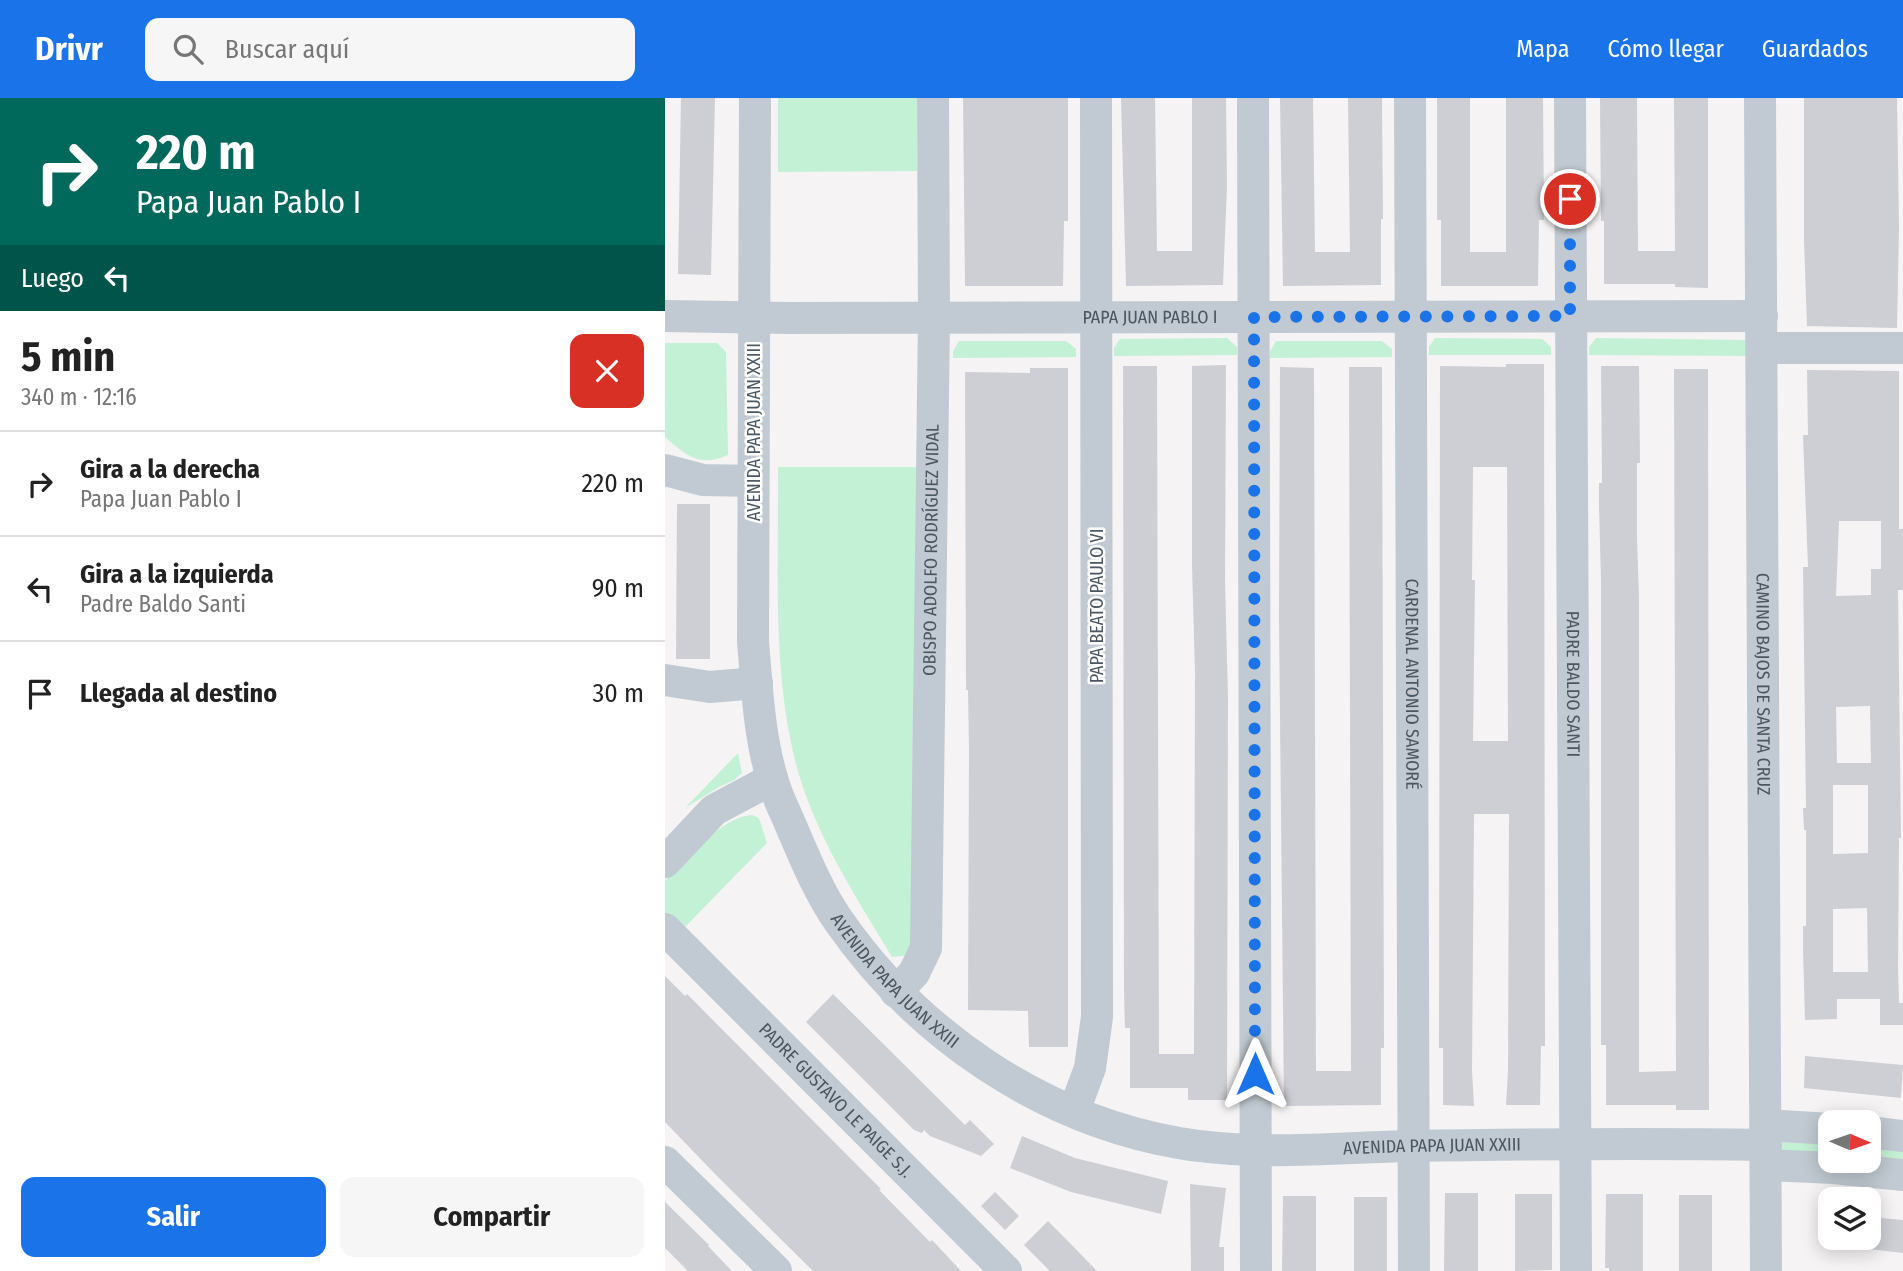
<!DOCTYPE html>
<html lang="es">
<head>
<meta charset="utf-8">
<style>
	:root { --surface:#fff; --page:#f6f6f6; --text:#222; --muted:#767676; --line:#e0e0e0; --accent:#1a73e8 }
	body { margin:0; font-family:"Fira Sans Condensed",sans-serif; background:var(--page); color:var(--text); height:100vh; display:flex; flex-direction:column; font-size:26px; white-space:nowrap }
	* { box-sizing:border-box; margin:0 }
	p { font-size:23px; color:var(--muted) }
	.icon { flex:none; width:38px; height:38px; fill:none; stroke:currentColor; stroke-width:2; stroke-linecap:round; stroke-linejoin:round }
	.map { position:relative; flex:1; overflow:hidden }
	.panel { display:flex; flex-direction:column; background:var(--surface); width:665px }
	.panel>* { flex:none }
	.banner { background:#00695c; color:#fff; overflow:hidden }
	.needle { width:46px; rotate:92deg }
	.fabs { position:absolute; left:1153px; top:1012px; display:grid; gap:14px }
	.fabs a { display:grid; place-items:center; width:63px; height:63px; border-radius:14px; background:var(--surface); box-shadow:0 4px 18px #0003; font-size:35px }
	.pin { position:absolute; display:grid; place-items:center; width:60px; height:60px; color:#fff; margin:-30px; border:4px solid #fff; border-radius:50%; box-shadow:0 2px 7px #0007 }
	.me { position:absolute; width:77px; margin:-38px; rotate:0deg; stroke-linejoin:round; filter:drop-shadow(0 0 5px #0008) }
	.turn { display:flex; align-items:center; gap:24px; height:147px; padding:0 21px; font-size:32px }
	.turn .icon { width:91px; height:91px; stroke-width:2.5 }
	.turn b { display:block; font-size:49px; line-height:60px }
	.then { display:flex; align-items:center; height:66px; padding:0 21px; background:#0003; gap:14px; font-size:26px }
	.round { display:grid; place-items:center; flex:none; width:74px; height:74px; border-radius:14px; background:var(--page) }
	.overview { display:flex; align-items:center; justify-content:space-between; height:119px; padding:0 21px }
	h1 { font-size:42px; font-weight:700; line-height:52px }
	.primary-button { display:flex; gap:14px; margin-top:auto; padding:14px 21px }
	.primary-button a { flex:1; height:80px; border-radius:14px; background:var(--accent); color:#fff; font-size:28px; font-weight:700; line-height:80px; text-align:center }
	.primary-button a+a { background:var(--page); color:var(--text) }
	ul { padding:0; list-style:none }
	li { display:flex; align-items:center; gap:21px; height:105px; padding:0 21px; border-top:2px solid var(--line) }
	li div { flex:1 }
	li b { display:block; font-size:26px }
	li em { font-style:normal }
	header { display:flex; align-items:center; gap:42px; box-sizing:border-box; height:98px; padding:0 35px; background:var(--accent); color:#fff }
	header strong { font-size:33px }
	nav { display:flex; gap:38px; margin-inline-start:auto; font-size:24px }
	.search { width:490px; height:63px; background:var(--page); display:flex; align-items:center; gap:18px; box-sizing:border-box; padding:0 24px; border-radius:14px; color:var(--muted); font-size:26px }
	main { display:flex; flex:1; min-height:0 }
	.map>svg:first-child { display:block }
	.green { fill:#c3f1d5 }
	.building { fill:#cdcfd5; fill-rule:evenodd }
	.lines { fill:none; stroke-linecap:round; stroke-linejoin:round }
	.minor { stroke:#c1cad2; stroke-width:32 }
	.route { stroke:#1a73e8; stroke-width:12; stroke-dasharray:0 21.6 }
	.labels { text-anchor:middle; stroke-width:5; stroke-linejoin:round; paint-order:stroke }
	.street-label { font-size:18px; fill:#4a5661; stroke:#fff }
</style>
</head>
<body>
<header>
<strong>Drivr</strong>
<div class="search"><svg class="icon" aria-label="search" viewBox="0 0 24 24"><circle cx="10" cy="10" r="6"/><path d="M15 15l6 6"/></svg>Buscar aquí</div>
<nav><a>Mapa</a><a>Cómo llegar</a><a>Guardados</a></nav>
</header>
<main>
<section class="panel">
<div class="banner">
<div class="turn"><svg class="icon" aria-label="right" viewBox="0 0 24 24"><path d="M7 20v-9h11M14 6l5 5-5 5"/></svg><div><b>220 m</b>Papa Juan Pablo I</div></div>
<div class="then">Luego<svg class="icon" aria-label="left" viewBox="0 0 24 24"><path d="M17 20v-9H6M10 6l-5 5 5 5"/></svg></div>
</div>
<div class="overview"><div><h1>5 min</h1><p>340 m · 12:16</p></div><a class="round" style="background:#d93025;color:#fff"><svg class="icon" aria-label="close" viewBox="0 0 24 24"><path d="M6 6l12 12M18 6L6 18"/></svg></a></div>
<ul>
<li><svg class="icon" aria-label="right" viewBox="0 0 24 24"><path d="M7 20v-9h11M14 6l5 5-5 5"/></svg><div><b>Gira a la derecha</b><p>Papa Juan Pablo I</p></div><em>220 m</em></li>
<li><svg class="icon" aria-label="left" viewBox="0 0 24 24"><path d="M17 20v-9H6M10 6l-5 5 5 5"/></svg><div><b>Gira a la izquierda</b><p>Padre Baldo Santi</p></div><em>90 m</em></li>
<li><svg class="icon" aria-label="arrive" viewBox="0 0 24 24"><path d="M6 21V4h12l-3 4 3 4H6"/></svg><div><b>Llegada al destino</b></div><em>30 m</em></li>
</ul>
<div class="primary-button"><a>Salir</a><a>Compartir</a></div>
</section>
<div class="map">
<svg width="1238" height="1173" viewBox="0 0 1238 1173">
	<rect width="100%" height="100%" fill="#f5f3f3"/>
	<path class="green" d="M 113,0 L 252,0 L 252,73 L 113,74 Z
		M 562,240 L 572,249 L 572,257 L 449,258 L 449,250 L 455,241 Z
		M 770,240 L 877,241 L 886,249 L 886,257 L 764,257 L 764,249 Z
		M 931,240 L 1080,242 L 1087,248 L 1087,258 L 924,257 L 924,249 Z
		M 294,243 L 401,243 L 411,251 L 411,259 L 288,260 L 288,253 Z
		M 611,243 L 717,243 L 727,251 L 727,259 L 605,260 L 605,253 Z
		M 0,245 L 52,245 L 61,254 L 63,357 C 34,370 21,357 0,339 Z
		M 113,369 L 254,369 L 246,857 L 227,859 C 188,794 145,729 128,654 C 107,562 114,463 113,369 Z
		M 73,655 L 77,675 L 69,682 L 54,689 L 20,710 Z
		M 87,717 L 94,720 L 102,745 L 19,830 L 0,814 L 0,783 C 22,762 55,719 87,717 Z
		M 1120,1039 L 1165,1044 L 1166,1062 L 1204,1062 L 1204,1047 L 1238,1051 L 1238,1070 L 1190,1064 L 1119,1060 L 1116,1057 L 1117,1042 Z"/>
	<path class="building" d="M 16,0 L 50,0 L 46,177 L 13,176 Z
		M 298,0 L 403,0 L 403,123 L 399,123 L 398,188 L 300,188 Z
		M 456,0 L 490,0 L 492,153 L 527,153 L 527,0 L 561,0 L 562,88 L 558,187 L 461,188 Z
		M 615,0 L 648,0 L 650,154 L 685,154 L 683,0 L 717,0 L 718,121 L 716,121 L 716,187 L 618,188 Z
		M 772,0 L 805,0 L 805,154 L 841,154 L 841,0 L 878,0 L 879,122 L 874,122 L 873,188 L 776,188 L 776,122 L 772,122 Z
		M 935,0 L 972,0 L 973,153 L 1010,153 L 1009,0 L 1043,0 L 1043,190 L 1010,189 L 1010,186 L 939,186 L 939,123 L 936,123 Z
		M 1139,0 L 1232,0 L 1234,130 L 1232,230 L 1142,228 L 1139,142 Z
		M 841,266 L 879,266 L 880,948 L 876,948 L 875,1007 L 841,1007 L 843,973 L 844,716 L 809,716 L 807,973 L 809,1008 L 778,1007 L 778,950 L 774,950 L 775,268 L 841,269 ZM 808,369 L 842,369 L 843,643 L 808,643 L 810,482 L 807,482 Z
		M 561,267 L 560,483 L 563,600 L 562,1002 L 523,1002 L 523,990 L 465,990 L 465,930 L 460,930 L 459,895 L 458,268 L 492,268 L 494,956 L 529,956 L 530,576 L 527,468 L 527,268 Z
		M 936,268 L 974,268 L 975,365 L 972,365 L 972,440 L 974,500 L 974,974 L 1011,973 L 1009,271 L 1043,271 L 1044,1012 L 1011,1012 L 1011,1007 L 941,1007 L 941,947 L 936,947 L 936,483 L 934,407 L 934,385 L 937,385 Z
		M 615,269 L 649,270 L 651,973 L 686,973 L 684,269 L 717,269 L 719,950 L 716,950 L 716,1007 L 619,1008 L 614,522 Z
		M 365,270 L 403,270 L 403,949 L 364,949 L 363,913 L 303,912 L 304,650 L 303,592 L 301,592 L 300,274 L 365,275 Z
		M 1142,272 L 1234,273 L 1234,431 L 1238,431 L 1238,492 L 1233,492 L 1236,740 L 1234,740 L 1233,870 L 1234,905 L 1238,905 L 1238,927 L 1215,927 L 1215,901 L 1172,901 L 1172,921 L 1140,922 L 1138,850 L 1138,828 L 1141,828 L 1141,732 L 1139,732 L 1138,710 L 1141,710 L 1138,469 L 1143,469 L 1138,337 L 1143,337 ZM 1174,423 L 1216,423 L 1216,471 L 1206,471 L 1206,497 L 1171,498 ZM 1205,608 L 1206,665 L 1172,665 L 1171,609 ZM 1168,687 L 1203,687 L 1203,755 L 1168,756 ZM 1202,810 L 1203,874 L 1168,874 L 1168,811 Z
		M 12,406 L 45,406 L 45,561 L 11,561 Z
		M 0,878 L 20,898 L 22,896 L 216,1091 L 214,1092 L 265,1144 L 267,1142 L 296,1173 L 148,1173 L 53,1079 L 0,1024 Z
		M 168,896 L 300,1027 L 305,1022 L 329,1046 L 316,1058 L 265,1038 L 259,1032 L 257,1035 L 249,1032 L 141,924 Z
		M 1140,958 L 1238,967 L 1236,1000 L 1139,990 Z
		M 357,1038 L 410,1060 L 503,1083 L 496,1116 L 406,1094 L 345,1070 Z
		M 525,1086 L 561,1090 L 554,1149 L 559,1149 L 559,1173 L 526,1173 Z
		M 330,1094 L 354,1118 L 340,1132 L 316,1108 Z
		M 780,1095 L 813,1095 L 813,1173 L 779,1173 Z
		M 850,1096 L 887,1096 L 887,1172 L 850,1173 Z
		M 941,1096 L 978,1096 L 978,1173 L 944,1173 L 944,1170 L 940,1170 Z
		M 1014,1097 L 1047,1097 L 1047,1173 L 1014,1173 Z
		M 618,1098 L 651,1098 L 651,1173 L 617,1173 Z
		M 689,1099 L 722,1099 L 722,1173 L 689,1173 Z
		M 0,1104 L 44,1147 L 43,1148 L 67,1173 L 23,1173 L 0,1150 Z
		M 1205,1119 L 1238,1122 L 1238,1155 L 1204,1151 Z
		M 383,1123 L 397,1137 L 432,1173 L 385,1173 L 359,1147 Z"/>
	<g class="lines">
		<g class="minor">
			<path id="s1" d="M 90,0 L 88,544 C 92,589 94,637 107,680 C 111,697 120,713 126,728 C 140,760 153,793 173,822 C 252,936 376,1021 514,1045 C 587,1058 668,1050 742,1048 C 862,1046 982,1045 1101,1047"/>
			<path d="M 588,0 L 591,1173"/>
			<path id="s2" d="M 745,0 L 749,1173"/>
			<path id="s3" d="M 905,0 L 911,1173"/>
			<path id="s4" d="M 1095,0 L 1101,1173"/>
			<path id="s5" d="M 0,218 L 122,220 L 1097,218"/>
			<path d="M 1097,250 L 1238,250"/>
			<path d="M 0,372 L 38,382 L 88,383"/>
			<path d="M 0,582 L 45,589 L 92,585"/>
			<path d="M 0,764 L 49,712 L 107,681"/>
			<path id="s6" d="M 0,831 L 341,1173"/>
			<path id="s7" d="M 231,894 L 249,875 L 261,850 L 269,219 L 268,0"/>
			<path d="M 409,1013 L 425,970 L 432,919 L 431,0"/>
			<path d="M 1101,1027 L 1166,1031"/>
			<path d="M 1204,1034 L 1238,1038"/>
			<path d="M 0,1064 L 111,1173"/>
			<path d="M 1101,1067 L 1168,1070 L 1238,1077"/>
		</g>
	</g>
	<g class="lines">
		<path class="route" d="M 590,976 L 589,219 L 905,218 L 905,101"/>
	</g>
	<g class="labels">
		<g class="street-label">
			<text dy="6" stroke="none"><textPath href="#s5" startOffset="485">PAPA JUAN PABLO I</textPath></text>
			<text transform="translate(89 334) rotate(-90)" y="6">AVENIDA PAPA JUAN XXIII</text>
			<text dy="6" stroke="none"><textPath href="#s7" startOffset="452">OBISPO ADOLFO RODRÍGUEZ VIDAL</textPath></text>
			<text transform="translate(432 508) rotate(-90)" y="6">PAPA BEATO PAULO VI</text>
			<text dy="6" stroke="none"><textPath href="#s4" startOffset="586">CAMINO BAJOS DE SANTA CRUZ</textPath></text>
			<text dy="6" stroke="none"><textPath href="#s2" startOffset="586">CARDENAL ANTONIO SAMORÉ</textPath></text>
			<text dy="6" stroke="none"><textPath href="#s3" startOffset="586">PADRE BALDO SANTI</textPath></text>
			<text dy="6" stroke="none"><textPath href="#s1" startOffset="922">AVENIDA PAPA JUAN XXIII</textPath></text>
			<text dy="6" stroke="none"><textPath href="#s6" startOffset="242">PADRE GUSTAVO LE PAIGE S.J.</textPath></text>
			<text dy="6" stroke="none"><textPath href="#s1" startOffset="1510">AVENIDA PAPA JUAN XXIII</textPath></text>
		</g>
	</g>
</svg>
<div class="fabs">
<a><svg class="needle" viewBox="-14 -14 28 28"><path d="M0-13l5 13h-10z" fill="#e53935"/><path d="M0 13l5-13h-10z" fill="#767676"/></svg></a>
<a><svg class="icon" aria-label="layers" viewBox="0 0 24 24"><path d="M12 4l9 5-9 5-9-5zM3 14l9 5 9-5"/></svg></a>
</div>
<div class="pin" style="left:905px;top:101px;background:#d93025"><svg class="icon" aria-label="arrive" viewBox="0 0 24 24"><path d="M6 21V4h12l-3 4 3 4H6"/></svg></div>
<svg class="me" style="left:590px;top:976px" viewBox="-20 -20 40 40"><path d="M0-17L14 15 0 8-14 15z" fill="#1a73e8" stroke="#fff" stroke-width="4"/></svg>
</div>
</main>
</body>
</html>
